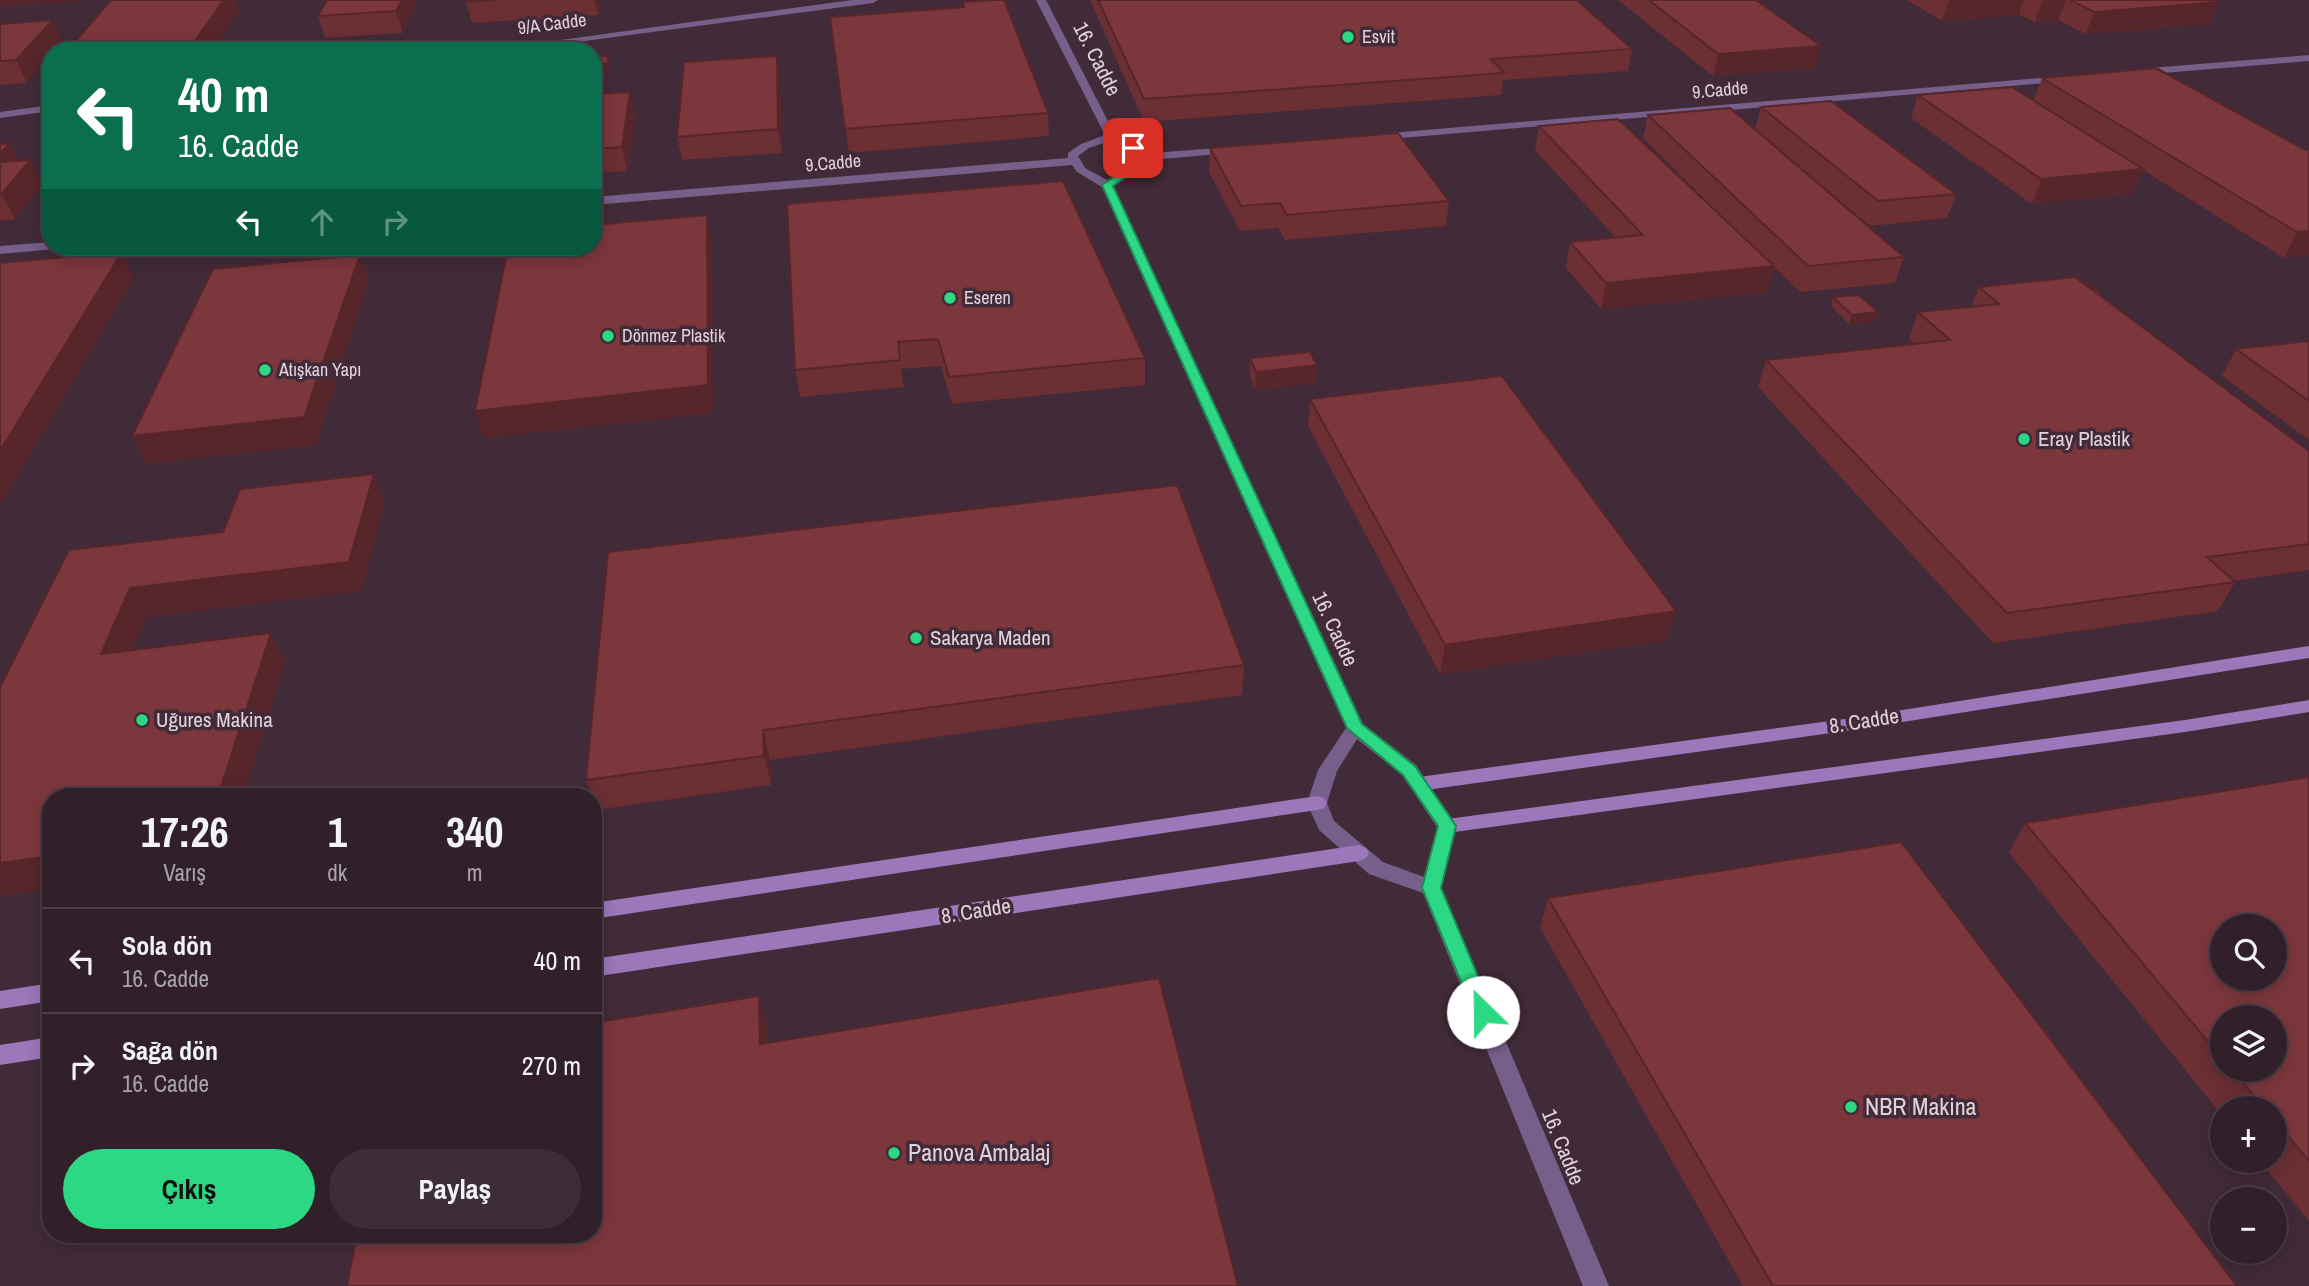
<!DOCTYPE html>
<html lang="tr">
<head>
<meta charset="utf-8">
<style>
	:root { --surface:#31202a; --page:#3d2d36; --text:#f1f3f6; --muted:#a8a3a8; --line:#4c3e47; --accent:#2dd884 }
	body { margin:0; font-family:"Archivo Narrow",sans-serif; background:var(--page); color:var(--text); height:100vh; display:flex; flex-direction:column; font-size:26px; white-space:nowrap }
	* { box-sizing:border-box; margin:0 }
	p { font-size:23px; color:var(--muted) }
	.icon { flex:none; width:38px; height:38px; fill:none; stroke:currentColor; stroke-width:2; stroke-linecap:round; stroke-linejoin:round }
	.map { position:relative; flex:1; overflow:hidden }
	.side { position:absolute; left:42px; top:788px; width:560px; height:455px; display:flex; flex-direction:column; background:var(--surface); border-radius:28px; box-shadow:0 4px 18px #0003,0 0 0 2px var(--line) }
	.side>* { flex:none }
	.hud { position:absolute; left:42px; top:42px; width:560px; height:214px; border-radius:28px; box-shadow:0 4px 18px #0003,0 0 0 2px var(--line); background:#0b6e4f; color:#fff; overflow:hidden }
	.controls { position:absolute; left:2210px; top:914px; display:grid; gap:14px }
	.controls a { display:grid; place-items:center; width:77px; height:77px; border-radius:50%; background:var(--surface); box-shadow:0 4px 18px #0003,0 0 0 2px var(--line); font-size:35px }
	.pin { position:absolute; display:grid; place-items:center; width:60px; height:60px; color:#fff; margin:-30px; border-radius:14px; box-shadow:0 4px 10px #0006 }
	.me { position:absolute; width:77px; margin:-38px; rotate:337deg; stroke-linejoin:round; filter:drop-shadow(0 0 5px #0008) }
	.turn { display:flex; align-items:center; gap:24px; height:147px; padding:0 21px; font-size:32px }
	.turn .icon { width:91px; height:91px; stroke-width:2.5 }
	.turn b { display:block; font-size:49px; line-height:60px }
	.lanes { display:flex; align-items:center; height:66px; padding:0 21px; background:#0003; justify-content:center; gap:35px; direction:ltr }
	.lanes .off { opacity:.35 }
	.eta { display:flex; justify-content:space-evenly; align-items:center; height:119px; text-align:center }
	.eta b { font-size:42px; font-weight:700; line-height:49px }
	.action { display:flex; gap:14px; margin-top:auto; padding:14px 21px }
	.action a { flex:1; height:80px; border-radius:42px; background:var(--accent); color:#111; font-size:28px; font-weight:700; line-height:80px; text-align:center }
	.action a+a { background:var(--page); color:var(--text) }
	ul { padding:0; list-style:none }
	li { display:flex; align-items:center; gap:21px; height:105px; padding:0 21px; border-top:2px solid var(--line) }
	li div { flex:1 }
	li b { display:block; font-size:26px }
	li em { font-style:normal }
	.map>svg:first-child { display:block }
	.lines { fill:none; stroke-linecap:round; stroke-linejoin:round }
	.street { fill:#765f8a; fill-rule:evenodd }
	.secondary { fill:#9c77ba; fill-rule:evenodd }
	.wall { fill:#6b2f34; fill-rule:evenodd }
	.shaded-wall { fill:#57262a }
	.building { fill:#7c373c; stroke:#57262a; stroke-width:2; fill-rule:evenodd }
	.route { fill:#2dd884; stroke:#1d8c56; stroke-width:2 }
	.poi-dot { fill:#2dd884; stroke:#412b38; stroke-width:2.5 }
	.labels { text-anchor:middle; stroke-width:7; stroke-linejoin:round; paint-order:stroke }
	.far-street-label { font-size:18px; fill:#e2d3db; stroke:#412b38 }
	.far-poi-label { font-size:18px; fill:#e2d3db; stroke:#412b38; text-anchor:start }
	.street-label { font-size:21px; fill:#e2d3db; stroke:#412b38 }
	.poi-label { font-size:21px; fill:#e2d3db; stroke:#412b38; text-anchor:start }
	.near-poi-label { font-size:24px; fill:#e2d3db; stroke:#412b38; text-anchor:start }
</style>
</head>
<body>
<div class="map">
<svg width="2309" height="1286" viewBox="0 0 2309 1286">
	<rect width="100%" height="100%" fill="#412b38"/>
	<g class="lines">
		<path class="street" d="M 852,0 L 878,0 L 873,3 L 509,51 L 480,51 Z
			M 1036,0 L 1046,0 L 1115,135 L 1137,146 L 1139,154 L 1231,147 L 1237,150 L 1231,153 L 1139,161 L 1138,170 L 1113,186 L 1363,724 L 1416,765 L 1457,826 L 1441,888 L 1609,1286 L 1583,1286 L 1423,893 L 1369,874 L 1319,830 L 1307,803 L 1318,770 L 1346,728 L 1102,187 L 1077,172 L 1072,165 L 593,205 L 593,197 L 1068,158 L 1068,153 L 1081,144 L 1105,135 ZM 1110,141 L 1127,150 L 1128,167 L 1107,180 L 1085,168 L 1078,156 L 1089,148 ZM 1357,739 L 1402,775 L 1437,827 L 1424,877 L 1383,862 L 1334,821 L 1327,803 L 1337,771 Z
			M 2309,55 L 2309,61 L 2138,75 L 2133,72 L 2138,69 Z
			M 2065,76 L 2070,79 L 2069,81 L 1378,140 L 1372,137 L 1378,134 Z
			M 51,105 L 51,111 L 0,118 L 0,112 Z
			M 51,242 L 51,247 L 57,247 L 55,249 L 0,254 L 0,246 Z"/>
		<path class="secondary" d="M 2309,646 L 2309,658 L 1852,730 L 1419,791 L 1412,789 L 1409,784 L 1412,779 L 1419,777 L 1852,718 Z
			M 2309,700 L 2309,712 L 2185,732 L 1447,833 L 1440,831 L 1437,826 L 1440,821 L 1447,819 L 2185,720 Z
			M 1317,796 L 1324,798 L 1327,803 L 1324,808 L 1317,810 L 593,919 L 593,903 Z
			M 1359,845 L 1366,848 L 1369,853 L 1366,858 L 1359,861 L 593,977 L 593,959 Z
			M 51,983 L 51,1001 L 0,1009 L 0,991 Z
			M 51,1037 L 51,1057 L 0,1065 L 0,1045 Z"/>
	</g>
	<path class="wall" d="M 418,0 L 403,33 L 325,38 L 318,16 Z
		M 467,0 L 601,0 L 598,15 L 472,23 L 466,2 Z
		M 1090,0 L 1577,0 L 1632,49 L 1628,71 L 1503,80 L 1501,95 L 1144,122 Z
		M 1618,0 L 1756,0 L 1815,68 L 1713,76 Z
		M 1907,0 L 2214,0 L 2210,24 L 2086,34 L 2058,20 L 2035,22 L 2019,15 L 1942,21 Z
		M 962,2 L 1048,113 L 1049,136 L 849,153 L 830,17 L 963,7 Z
		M 239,11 L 212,51 L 67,51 Z
		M 0,24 L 63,42 L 55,51 L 51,51 L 27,83 L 0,85 Z
		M 777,56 L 780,78 L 782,153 L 682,160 L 677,137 Z
		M 2042,78 L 2305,150 L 2309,255 L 2284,258 L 2143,170 L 2132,194 L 2032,204 L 1911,118 L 1918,95 L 2033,101 Z
		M 593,94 L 636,115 L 627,171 L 593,173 Z
		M 1761,107 L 1956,194 L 1947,218 L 1870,226 L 1791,161 L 1904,257 L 1895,283 L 1800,292 L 1774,267 L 1767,292 L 1601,309 L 1566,268 L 1570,242 L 1616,238 L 1535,150 L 1539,126 L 1747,241 L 1643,138 L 1648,115 L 1755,130 Z
		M 10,143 L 19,161 L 30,160 L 42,184 L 15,219 L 0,221 L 0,144 Z
		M 1210,148 L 1449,201 L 1446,226 L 1285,240 L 1278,228 L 1240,231 L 1209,172 Z
		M 787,204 L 1145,358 L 1145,385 L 952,404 L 941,366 L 901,369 L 904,387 L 800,397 L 795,370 Z
		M 1979,287 L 2100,296 L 2309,451 L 2309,570 L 2233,581 L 2235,582 L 2218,611 L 1993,643 L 1758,387 L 1766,360 L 1914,344 L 1909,339 L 1918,312 L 1971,307 Z
		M 1833,297 L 1875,321 L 1849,324 L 1831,306 Z
		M 2309,341 L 2309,440 L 2222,376 L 2236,349 Z
		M 1250,358 L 1316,383 L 1255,390 L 1250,376 Z
		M 1310,399 L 1676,611 L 1667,640 L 1440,674 L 1308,426 Z
		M 608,552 L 1244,665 L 1242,695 L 770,760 L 771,785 L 596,810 L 593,801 L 593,796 L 592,796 L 586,780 Z
		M 2309,777 L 2309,1221 L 2259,1160 L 2275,1160 L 2275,1108 L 2222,1108 L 2222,1115 L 2009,853 L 2025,823 ZM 2222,1017 L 2275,1069 L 2222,1069 Z
		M 1548,898 L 2237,1286 L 1743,1286 L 1540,928 Z"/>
	<path class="shaded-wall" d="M 0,0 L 96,0 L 0,6 Z
		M 224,0 L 235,0 L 239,11 L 212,51 L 198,51 L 194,42 Z
		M 402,0 L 418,0 L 403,33 L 396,11 Z
		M 594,0 L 601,0 L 598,15 Z
		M 1949,0 L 2024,0 L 2019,15 L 1942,21 Z
		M 2051,0 L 2066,0 L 2058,20 L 2035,22 L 2042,1 Z
		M 2219,2 L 2210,24 L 2086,34 L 2094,12 Z
		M 53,20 L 63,42 L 55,51 L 51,51 L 51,56 L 27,83 L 16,60 Z
		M 1821,46 L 1815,68 L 1713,76 L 1718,54 Z
		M 608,56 L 610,64 L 610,71 L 593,72 L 593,64 Z
		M 777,56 L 780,78 L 782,153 L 778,129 Z
		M 630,92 L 636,115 L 627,171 L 622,147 Z
		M 10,143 L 22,167 L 0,176 L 0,154 Z
		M 30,160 L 42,184 L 15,219 L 2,194 Z
		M 2143,169 L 2132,194 L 2032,204 L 2041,179 Z
		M 707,215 L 712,240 L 714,413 L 484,438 L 475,411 Z
		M 2309,231 L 2309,255 L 2284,258 L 2297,232 Z
		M 122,252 L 134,278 L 3,501 L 0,502 L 0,451 Z
		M 360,255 L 369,281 L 316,445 L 146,464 L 132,436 Z
		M 1774,266 L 1767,292 L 1601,309 L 1606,283 Z
		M 1878,312 L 1875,321 L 1849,324 L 1852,315 Z
		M 1317,365 L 1316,383 L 1255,390 L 1256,372 Z
		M 374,474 L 385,502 L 362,591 L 147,617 L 118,684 L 101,654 L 130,588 Z
		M 1676,611 L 1667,640 L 1440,674 L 1445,645 Z
		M 271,633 L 285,662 L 244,796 L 218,796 Z
		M 763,730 L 770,760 L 771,785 L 764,756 Z
		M 51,856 L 51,889 L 0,896 L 0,863 Z
		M 759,996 L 767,1026 L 769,1073 L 760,1044 Z"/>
	<path class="building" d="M 111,0 L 224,0 L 194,42 L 67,51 Z
		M 327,0 L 402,0 L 396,11 L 318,16 Z
		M 467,0 L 495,0 L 466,2 Z
		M 993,0 L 1004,0 L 1048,113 L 845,129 L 830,17 L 964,7 L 962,2 Z
		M 1098,0 L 1577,0 L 1632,49 L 1491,59 L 1504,73 L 1144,99 Z
		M 1649,0 L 1756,0 L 1821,46 L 1718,54 Z
		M 2070,0 L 2214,0 L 2219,2 L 2094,12 Z
		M 53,20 L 16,60 L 0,61 L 0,24 Z
		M 608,56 L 608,63 L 593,64 L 593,57 Z
		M 777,56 L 778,129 L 677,137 L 684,62 Z
		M 2156,68 L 2305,150 L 2309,150 L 2309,231 L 2297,232 L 2042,78 Z
		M 2012,87 L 2143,169 L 2041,179 L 1918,95 Z
		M 630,92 L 622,147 L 593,149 L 593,94 Z
		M 1831,101 L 1956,194 L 1878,201 L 1761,107 Z
		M 1730,108 L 1904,257 L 1808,266 L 1648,115 Z
		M 1618,119 L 1774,266 L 1606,283 L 1570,242 L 1643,235 L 1539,126 Z
		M 1398,133 L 1449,201 L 1287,215 L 1280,203 L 1241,206 L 1210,148 Z
		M 10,143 L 0,154 L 0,144 Z
		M 30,160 L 2,194 L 0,195 L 0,162 Z
		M 1063,181 L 1145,358 L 949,377 L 938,339 L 898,342 L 900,360 L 795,370 L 787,204 Z
		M 707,215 L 708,385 L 475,411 L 508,247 L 593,247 L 593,225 Z
		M 122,252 L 0,451 L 0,263 Z
		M 360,255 L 304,417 L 132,436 L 213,269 Z
		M 2075,277 L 2309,451 L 2309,544 L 2207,557 L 2235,582 L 2007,613 L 1766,360 L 1950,340 L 1918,312 L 1999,304 L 1979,287 Z
		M 2076,277 L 2077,277 L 2101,293 L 2098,294 Z
		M 1859,295 L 1878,312 L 1852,315 L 1833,297 Z
		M 2309,341 L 2309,401 L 2236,349 Z
		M 1310,352 L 1317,365 L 1256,372 L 1250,358 Z
		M 1502,376 L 1676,611 L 1445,645 L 1310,399 Z
		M 374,474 L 349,562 L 130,588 L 101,654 L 271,633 L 218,796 L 51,796 L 51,856 L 0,863 L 0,687 L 69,550 L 223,532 L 240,489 Z
		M 1177,485 L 1244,665 L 763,730 L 764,756 L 586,780 L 608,552 Z
		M 2309,777 L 2309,1161 L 2275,1120 L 2275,1108 L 2264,1108 L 2232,1069 L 2275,1069 L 2275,1017 L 2222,1017 L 2222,1058 L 2025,823 ZM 2222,926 L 2275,926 L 2275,978 L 2222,978 Z
		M 1901,842 L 2237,1286 L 1773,1286 L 1548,898 Z
		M 1159,978 L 1238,1286 L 347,1286 L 357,1234 L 593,1234 L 593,1023 L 759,996 L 760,1044 Z"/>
	<path class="route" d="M 1133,145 L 1138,148 L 1139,168 L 1113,186 L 1362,724 L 1415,766 L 1456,826 L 1441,888 L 1493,1012 L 1490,1018 L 1483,1020 L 1476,1018 L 1422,888 L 1438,826 L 1403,775 L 1347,728 L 1102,185 L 1129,167 L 1128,148 Z"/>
	<g class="poi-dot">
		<circle cx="1348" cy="37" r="7"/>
		<circle cx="950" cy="298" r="7"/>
		<circle cx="608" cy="336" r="7"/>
		<circle cx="265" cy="370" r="7"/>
		<circle cx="2024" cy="439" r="7"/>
		<circle cx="916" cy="638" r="7"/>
		<circle cx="142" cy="720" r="7"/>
		<circle cx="1851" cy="1107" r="7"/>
		<circle cx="894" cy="1153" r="7"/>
	</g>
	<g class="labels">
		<g class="far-street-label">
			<text transform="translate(552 24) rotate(-7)" y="6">9/A Cadde</text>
			<text transform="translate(1720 90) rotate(-5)" y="6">9.Cadde</text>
			<text transform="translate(833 163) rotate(-5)" y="6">9.Cadde</text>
		</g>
		<g class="far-poi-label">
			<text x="1362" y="43">Esvit</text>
			<text x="964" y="304">Eseren</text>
			<text x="622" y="342">Dönmez Plastik</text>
			<text x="279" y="376">Atışkan Yapı</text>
		</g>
		<g class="street-label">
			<text transform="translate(1097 59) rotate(63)" y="7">16. Cadde</text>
			<text transform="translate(1335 629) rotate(65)" y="7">16. Cadde</text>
			<text transform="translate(1864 721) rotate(-9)" y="7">8. Cadde</text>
			<text transform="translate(976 911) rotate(-9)" y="7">8. Cadde</text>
			<text transform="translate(1563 1147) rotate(68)" y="7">16. Cadde</text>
		</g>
		<g class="poi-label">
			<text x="2038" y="446">Eray Plastik</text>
			<text x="930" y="645">Sakarya Maden</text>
			<text x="156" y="727">Uğures Makina</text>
		</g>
		<g class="near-poi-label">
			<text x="1865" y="1115">NBR Makina</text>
			<text x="908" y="1161">Panova Ambalaj</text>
		</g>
	</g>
</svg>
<div class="controls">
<a><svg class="icon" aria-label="search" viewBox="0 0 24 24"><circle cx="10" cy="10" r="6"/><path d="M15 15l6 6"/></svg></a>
<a><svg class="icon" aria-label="layers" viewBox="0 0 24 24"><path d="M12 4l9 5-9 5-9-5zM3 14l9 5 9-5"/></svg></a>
<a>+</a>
<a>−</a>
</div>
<div class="pin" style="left:1133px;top:148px;background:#d93025"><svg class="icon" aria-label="arrive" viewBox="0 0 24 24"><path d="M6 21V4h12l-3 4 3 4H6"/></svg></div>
<svg class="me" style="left:1483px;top:1012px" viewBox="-20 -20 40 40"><circle r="19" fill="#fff"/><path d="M0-13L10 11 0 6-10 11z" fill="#2dd884"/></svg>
<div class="hud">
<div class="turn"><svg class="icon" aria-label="left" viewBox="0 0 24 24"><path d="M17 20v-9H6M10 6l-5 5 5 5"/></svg><div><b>40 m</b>16. Cadde</div></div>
<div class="lanes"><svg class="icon" aria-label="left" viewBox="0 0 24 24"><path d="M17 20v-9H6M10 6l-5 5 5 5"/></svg><svg class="icon off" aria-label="ahead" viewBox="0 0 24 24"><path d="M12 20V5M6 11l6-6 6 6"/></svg><svg class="icon off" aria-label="right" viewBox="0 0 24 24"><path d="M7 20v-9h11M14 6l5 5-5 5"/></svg></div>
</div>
<section class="side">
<div class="eta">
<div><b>17:26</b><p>Varış</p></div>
<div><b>1</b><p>dk</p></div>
<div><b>340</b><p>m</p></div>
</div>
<ul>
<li><svg class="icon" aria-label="left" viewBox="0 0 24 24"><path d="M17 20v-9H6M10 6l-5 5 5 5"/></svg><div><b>Sola dön</b><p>16. Cadde</p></div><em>40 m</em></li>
<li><svg class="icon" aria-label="right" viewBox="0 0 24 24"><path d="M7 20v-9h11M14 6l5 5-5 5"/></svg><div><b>Sağa dön</b><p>16. Cadde</p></div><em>270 m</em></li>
</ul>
<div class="action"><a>Çıkış</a><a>Paylaş</a></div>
</section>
</div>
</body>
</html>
